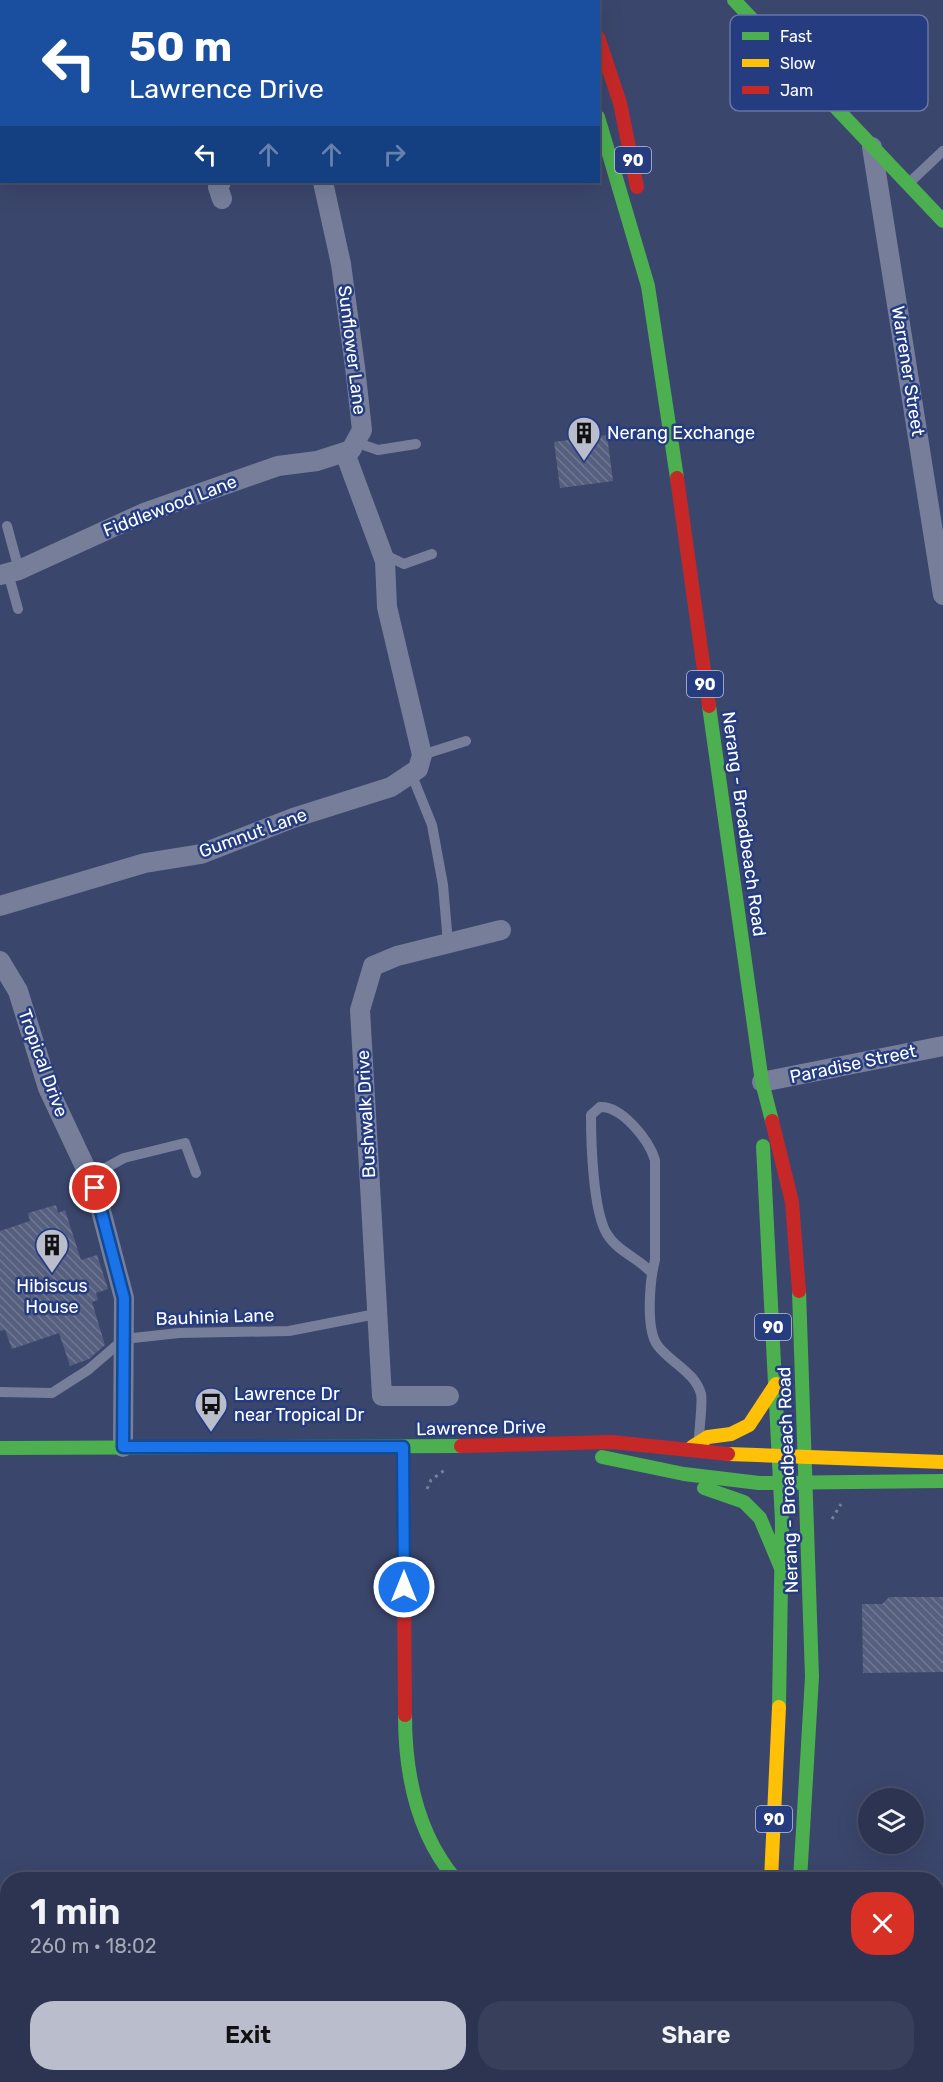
<!DOCTYPE html>
<html lang="en">
<head>
<meta charset="utf-8">
<style>
	:root { --surface:#2c3451; --page:#383f5b; --text:#f1f3f6; --muted:#a6aab7; --line:#484f68; --accent:#babecc }
	body { margin:0; font-family:Rubik,sans-serif; background:var(--page); color:var(--text); height:100vh; display:flex; flex-direction:column; font-size:22px; white-space:nowrap }
	* { box-sizing:border-box; margin:0 }
	p { font-size:20px; color:var(--muted) }
	.icon { flex:none; width:33px; height:33px; fill:none; stroke:currentColor; stroke-width:2; stroke-linecap:round; stroke-linejoin:round }
	.map { position:relative; flex:1; overflow:hidden }
	.panel { position:absolute; left:0px; top:1872px; width:944px; height:210px; display:flex; flex-direction:column; background:var(--surface); border-radius:24px 24px 0 0; box-shadow:0 6px 24px #0002,0 0 0 2px var(--line) }
	.panel>* { flex:none }
	.hud { position:absolute; left:0px; top:0px; width:600px; height:183px; box-shadow:0 6px 24px #0002,0 0 0 2px var(--line); background:#1a4fa0; color:#fff; overflow:hidden }
	.buttons { position:absolute; left:858px; top:1788px; display:grid; gap:12px }
	.buttons a { display:grid; place-items:center; width:66px; height:66px; border-radius:50%; background:var(--surface); box-shadow:0 6px 24px #0002,0 0 0 2px var(--line); font-size:30px }
	.pin { position:absolute; display:grid; place-items:center; width:51px; height:51px; color:#fff; margin:-26px; border:3px solid #fff; border-radius:50%; box-shadow:0 2px 6px #0007 }
	.me { position:absolute; width:66px; margin:-33px; rotate:0deg; stroke-linejoin:round; filter:drop-shadow(0 0 4px #0008) }
	.turn { display:flex; align-items:center; gap:21px; height:126px; padding:0 30px; font-size:27px }
	.turn .icon { width:78px; height:78px; stroke-width:2.5 }
	.turn b { display:block; font-size:42px; line-height:51px }
	.lanes { display:flex; align-items:center; height:57px; padding:0 30px; background:#0003; justify-content:center; gap:30px; direction:ltr }
	.lanes .off { opacity:.35 }
	.round { display:grid; place-items:center; flex:none; width:63px; height:63px; border-radius:24px; background:var(--page) }
	.summary { display:flex; align-items:center; justify-content:space-between; height:102px; padding:0 30px }
	h1 { font-size:36px; font-weight:600; line-height:45px }
	.cta { display:flex; gap:12px; margin-top:auto; padding:12px 30px }
	.cta a { flex:1; height:69px; border-radius:24px; background:var(--accent); color:#111; font-size:24px; font-weight:600; line-height:69px; text-align:center }
	.cta a+a { background:var(--page); color:var(--text) }
	.map>svg:first-child { display:block }
	.green { fill:#3b5298 }
	.building { fill:url(#building-back-hatch) }
	.lines { fill:none; stroke-linecap:round; stroke-linejoin:round }
	.path { stroke:#767e9a; stroke-width:3; stroke-dasharray:3 4.5; stroke-linecap:butt }
	.lane { stroke:#767e9a; stroke-width:10 }
	.street { stroke:#767e9a; stroke-width:20 }
	.fast { stroke:#4caf50; stroke-width:14 }
	.slow { stroke:#ffc107; stroke-width:14 }
	.jam { stroke:#c62828; stroke-width:14 }
	.rail-casing { stroke:#767f9a; stroke-width:7 }
	.rail { stroke:#263c81; stroke-width:4.5; stroke-dasharray:14; stroke-linecap:butt }
	.path-bridge { stroke:#767e9a; stroke-width:3; stroke-dasharray:3 4.5; stroke-linecap:butt }
	.route-casing { stroke:#114b97; stroke-width:15 }
	.route { stroke:#1a73e8; stroke-width:10 }
	.labels { text-anchor:middle; stroke-width:5; stroke-linejoin:round; paint-order:stroke }
	.shield { fill:#263c81; stroke:#bec4d9; stroke-width:1.5 }
	.shield-label { font-size:16px; font-weight:bold; fill:#fff }
	.street-label { font-size:18px; fill:#fff; stroke:#263c81 }
	.poi-label { font-size:18px; fill:#fff; stroke:#263c81; text-anchor:start }
	.key { fill:#263c81; stroke:#6776a7; stroke-width:1.5 }
	.key-label { font-size:16px; fill:#fff }
</style>
</head>
<body>
<div class="map">
<svg width="943" height="2082" viewBox="0 0 943 2082">
	<defs>
		<pattern id="building-back-hatch" width="6" height="6" patternUnits="userSpaceOnUse" patternTransform="scale(1.5)"><rect width="6" height="6" fill="#565f7e"/><path d="M-1 5l2 2M0 0l6 6M5-1l2 2" fill="none" stroke="#6f7791"/></pattern>
	</defs>
	<rect width="100%" height="100%" fill="#3b466c"/>
	<path class="green" d="M 412,1872 L 418,1879 L 300,1879 Z
		M 7,1900 L 8,2074 L 523,2075 L 497,2082 L 0,2082 L 0,1901 Z"/>
	<path class="building" d="M 607,435 L 613,481 L 560,488 L 554,442 Z
		M 56,1205 L 58,1213 L 65,1210 L 81,1260 L 97,1255 L 108,1289 L 96,1293 L 98,1300 L 92,1302 L 105,1345 L 89,1359 L 70,1366 L 59,1333 L 12,1349 L 5,1330 L 0,1331 L 0,1231 L 30,1221 L 28,1213 Z
		M 889,1597 L 943,1597 L 943,1672 L 863,1673 L 862,1604 L 882,1604 Z"/>
	<g class="lines">
		<path class="path" d="M 427,1489 L 431,1480 L 446,1469
			M 832,1519 L 841,1504
			M 0,1981 L 8,1979"/>
		<path class="lane" d="M 908,184 L 943,151
			M 355,442 L 378,450 L 416,444
			M 7,526 L 19,570
			M 383,554 L 404,564 L 432,554
			M 8,573 L 18,609
			M 422,755 L 466,741
			M 411,773 L 432,825 L 443,885 L 448,943
			M 89,1177 L 124,1158 L 185,1143 L 196,1173
			M 652,1273 C 638,1258 617,1251 607,1234 C 593,1212 591,1142 591,1115 L 600,1107 C 622,1106 649,1140 655,1160 L 655,1260 C 650,1279 645,1330 658,1346 C 671,1363 695,1372 701,1394 C 703,1401 699,1429 699,1440
			M 0,1392 L 52,1393 L 88,1370 L 124,1339 L 179,1333 L 289,1331 L 376,1314
			M 936,1891 L 943,1888
			M 371,2074 L 372,2082"/>
		<path class="street" d="M 235,2 L 239,0
			M 0,83 L 2,83
			M 872,147 L 943,595
			M 221,182 L 218,187 L 222,199
			M 0,575 L 19,570 L 144,513 L 278,466 L 317,461 L 351,450 L 362,430 L 355,367 L 341,264 L 323,182
			M 0,906 L 145,863 L 201,854 L 293,818 L 391,787 L 418,769 L 422,755 L 387,607 L 385,561 L 345,453
			M 0,961 L 18,991 L 48,1088 L 95,1188 L 124,1298 L 123,1447
			M 762,1082 L 943,1046
			M 449,1396 L 382,1396 L 360,1010 L 373,966 L 397,956 L 501,930"/>
		<path class="fast" d="M 734,0 L 943,221
			M 598,117 L 648,286 L 677,478
			M 709,706 L 762,1082 L 772,1121
			M 763,1146 L 782,1522 L 779,1707
			M 799,1291 L 812,1677 L 800,1880
			M 0,1448 L 461,1446
			M 602,1457 L 684,1474 L 759,1483 L 943,1481
			M 704,1488 L 744,1502 L 760,1518 L 781,1568
			M 405,1715 C 405,1773 417,1834 456,1880
			M 758,2074 L 758,2082"/>
		<path class="slow" d="M 555,0 L 556,2
			M 692,1447 L 708,1437 L 731,1434 L 749,1425 L 776,1384
			M 728,1454 L 943,1462
			M 771,1880 L 779,1707
			M 789,2074 L 789,2082"/>
		<path class="jam" d="M 585,0 L 585,2
			M 598,37 L 620,103 L 637,187
			M 677,478 L 709,706
			M 772,1121 L 792,1202 L 799,1291
			M 461,1446 L 612,1442 L 728,1454
			M 403,1447 L 405,1715
			M 936,1944 L 943,1940"/>
		<g class="rail-casing">
			<path id="rail" d="M 936,2017 L 943,2014
				M 936,2039 L 943,2037
				M 761,2082 L 782,2074
				M 808,2082 L 831,2074"/>
		</g>
		<use href="#rail" class="rail"/>
		<path class="path-bridge" d="M 808,2082 L 808,2074"/>
	</g>
	<g class="lines">
		<g class="route-casing">
			<path id="route" d="M 95,1188 L 124,1298 L 123,1447 L 403,1447 L 404,1587"/>
		</g>
		<use href="#route" class="route"/>
	</g>
	<defs>
		<g id="building-pin" transform="scale(1.725)"><path d="M0 17L-7.5 6A9.5 9.5 0 1 1 7.5 6Z" fill="#babecc" stroke="#263c81"/><path d="M-4-6H4V6H1V3H-1V6H-4ZM-2.5-4.3h1.7v1.8h-1.7ZM.8-4.3h1.7v1.8H.8ZM-2.5-1h1.7V.8h-1.7ZM.8-1h1.7V.8H.8Z" fill="#111"/></g>
		<g id="bus-pin" transform="scale(1.725)"><path d="M0 17L-7.5 6A9.5 9.5 0 1 1 7.5 6Z" fill="#babecc" stroke="#263c81"/><path d="M-5-6H5V4H4V6H2V4H-2V6H-4V4H-5ZM-3.5-4V0h7V-4ZM-3.5 1.2v1.5H-2V1.2ZM2 1.2v1.5H3.5V1.2Z" fill="#111"/></g>
	</defs>
	<g fill-rule="evenodd">
		<use href="#building-pin" x="584" y="433"/>
		<use href="#building-pin" x="52" y="1245"/>
		<use href="#bus-pin" x="211" y="1404"/>
	</g>
	<g class="labels">
		<g class="shield">
			<rect x="615" y="147" width="36" height="26" rx="4.5"/>
			<rect x="687" y="671" width="36" height="26" rx="4.5"/>
			<rect x="755" y="1314" width="36" height="26" rx="4.5"/>
			<rect x="756" y="1806" width="36" height="26" rx="4.5"/>
		</g>
		<g class="shield-label">
			<text x="633" y="166">90</text>
			<text x="705" y="690">90</text>
			<text x="773" y="1333">90</text>
			<text x="774" y="1825">90</text>
		</g>
		<g class="street-label">
			<text transform="translate(352 350) rotate(83)" y="6">Sunflower Lane</text>
			<text transform="translate(908 371) rotate(81)" y="6">Warrener Street</text>
			<text transform="translate(170 506) rotate(-21)" y="6">Fiddlewood Lane</text>
			<text transform="translate(744 824) rotate(82)" y="6">Nerang - Broadbeach Road</text>
			<text transform="translate(253 833) rotate(-20)" y="6">Gumnut Lane</text>
			<text transform="translate(43 1063) rotate(70)" y="6">Tropical Drive</text>
			<text transform="translate(853 1064) rotate(-12)" y="6">Paradise Street</text>
			<text transform="translate(366 1114) rotate(-93)" y="6">Bushwalk Drive</text>
			<text transform="translate(215 1317) rotate(-2)" y="6">Bauhinia Lane</text>
			<text transform="translate(481 1428) rotate(-1)" y="6">Lawrence Drive</text>
			<text transform="translate(788 1480) rotate(-92)" y="6">Nerang - Broadbeach Road</text>
		</g>
		<g class="poi-label">
			<text x="607" y="439">Nerang Exchange</text>
			<text x="52" y="1292" text-anchor="middle">Hibiscus<tspan x="52" dy="21">House</tspan></text>
			<text x="234" y="1400">Lawrence Dr<tspan x="234" dy="21">near Tropical Dr</tspan></text>
		</g>
	</g>
	<rect x="730" y="15" width="198" height="96" rx="9" class="key"/>
	<rect x="742" y="32" width="27" height="8" fill="#4caf50"/>
	<rect x="742" y="59" width="27" height="8" fill="#ffc107"/>
	<rect x="742" y="86" width="27" height="8" fill="#c62828"/>
	<g class="key-label">
		<text x="780" y="42">Fast</text>
		<text x="780" y="69">Slow</text>
		<text x="780" y="96">Jam</text>
	</g>
</svg>
<div class="buttons">
<a><svg class="icon" aria-label="layers" viewBox="0 0 24 24"><path d="M12 4l9 5-9 5-9-5zM3 14l9 5 9-5"/></svg></a>
</div>
<div class="pin" style="left:95px;top:1188px;background:#d93025"><svg class="icon" aria-label="arrive" viewBox="0 0 24 24"><path d="M6 21V4h12l-3 4 3 4H6"/></svg></div>
<svg class="me" style="left:404px;top:1587px" viewBox="-20 -20 40 40"><circle r="17" fill="#1a73e8" stroke="#fff" stroke-width="3"/><path d="M0-11L8 9 0 5-8 9z" fill="#fff"/></svg>
<div class="hud">
<div class="turn"><svg class="icon" aria-label="left" viewBox="0 0 24 24"><path d="M17 20v-9H6M10 6l-5 5 5 5"/></svg><div><b>50 m</b>Lawrence Drive</div></div>
<div class="lanes"><svg class="icon" aria-label="left" viewBox="0 0 24 24"><path d="M17 20v-9H6M10 6l-5 5 5 5"/></svg><svg class="icon off" aria-label="ahead" viewBox="0 0 24 24"><path d="M12 20V5M6 11l6-6 6 6"/></svg><svg class="icon off" aria-label="ahead" viewBox="0 0 24 24"><path d="M12 20V5M6 11l6-6 6 6"/></svg><svg class="icon off" aria-label="right" viewBox="0 0 24 24"><path d="M7 20v-9h11M14 6l5 5-5 5"/></svg></div>
</div>
<section class="panel">
<div class="summary"><div><h1>1 min</h1><p>260 m · 18:02</p></div><a class="round" style="background:#d93025;color:#fff"><svg class="icon" aria-label="close" viewBox="0 0 24 24"><path d="M6 6l12 12M18 6L6 18"/></svg></a></div>
<div class="cta"><a>Exit</a><a>Share</a></div>
</section>
</div>
</body>
</html>
